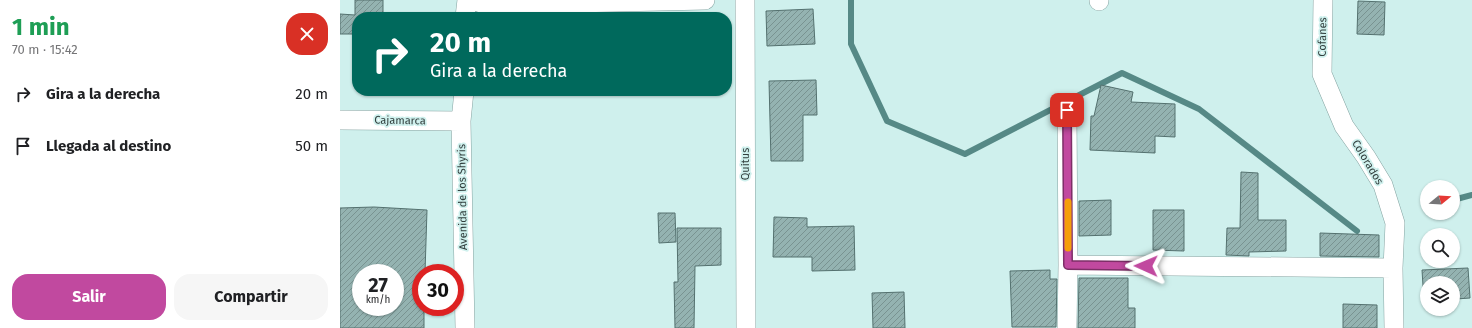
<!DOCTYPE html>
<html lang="es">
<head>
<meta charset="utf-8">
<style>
	:root { --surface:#fff; --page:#f6f6f6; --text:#202124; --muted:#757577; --accent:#c1499f }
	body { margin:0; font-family:"Fira Sans",sans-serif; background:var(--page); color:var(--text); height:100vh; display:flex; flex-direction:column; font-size:15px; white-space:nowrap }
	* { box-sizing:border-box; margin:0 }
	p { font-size:13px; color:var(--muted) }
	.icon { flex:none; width:22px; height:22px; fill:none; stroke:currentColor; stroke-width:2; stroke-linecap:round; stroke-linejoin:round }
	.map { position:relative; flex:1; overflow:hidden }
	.drawer { display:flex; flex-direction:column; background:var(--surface); width:340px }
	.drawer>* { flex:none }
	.hud { position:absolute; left:12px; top:12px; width:380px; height:84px; border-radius:16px; box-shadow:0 1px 3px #0004; background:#00695c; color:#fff; overflow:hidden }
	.needle { width:26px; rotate:72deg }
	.fabs { position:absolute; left:1080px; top:180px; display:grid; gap:8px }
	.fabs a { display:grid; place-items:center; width:40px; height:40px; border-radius:50%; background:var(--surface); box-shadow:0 1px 3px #0004; font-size:20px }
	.speed { position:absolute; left:12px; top:264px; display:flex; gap:8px; font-size:20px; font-weight:700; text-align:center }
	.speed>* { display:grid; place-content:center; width:52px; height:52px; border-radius:50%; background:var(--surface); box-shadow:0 1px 3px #0004; line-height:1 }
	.speed small { font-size:10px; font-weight:400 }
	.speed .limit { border:6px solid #d22; background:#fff; color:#111 }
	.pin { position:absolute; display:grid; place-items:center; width:34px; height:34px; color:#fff; margin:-17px; border-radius:8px; box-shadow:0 2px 6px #0006 }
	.me { position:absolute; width:44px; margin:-22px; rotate:271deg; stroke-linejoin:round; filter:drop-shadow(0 0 3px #0008) }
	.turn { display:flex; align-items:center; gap:14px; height:84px; padding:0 12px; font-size:18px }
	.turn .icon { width:52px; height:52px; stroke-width:2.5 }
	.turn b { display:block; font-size:28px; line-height:34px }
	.round { display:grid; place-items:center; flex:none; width:42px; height:42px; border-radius:16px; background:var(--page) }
	.head { display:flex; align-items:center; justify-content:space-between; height:68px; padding:0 12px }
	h1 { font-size:24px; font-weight:700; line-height:30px; color:#1e9e55 }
	.cta { display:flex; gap:8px; margin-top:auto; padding:8px 12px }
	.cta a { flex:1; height:46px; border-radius:16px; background:var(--accent); color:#fff; font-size:16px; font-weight:700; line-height:46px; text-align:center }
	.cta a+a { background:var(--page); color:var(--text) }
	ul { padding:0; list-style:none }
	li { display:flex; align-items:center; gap:12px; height:52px; padding:0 12px }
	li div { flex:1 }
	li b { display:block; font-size:15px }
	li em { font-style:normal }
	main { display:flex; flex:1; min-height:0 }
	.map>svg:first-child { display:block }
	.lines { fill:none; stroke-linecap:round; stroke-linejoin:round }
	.stream { stroke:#568986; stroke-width:6 }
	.building { fill:url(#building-hatch); stroke:#54716f; fill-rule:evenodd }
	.minor-casing { stroke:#84a3a1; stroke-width:20 }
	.minor { stroke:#fff; stroke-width:19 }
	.route-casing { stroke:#7d2f67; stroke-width:10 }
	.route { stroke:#c1499f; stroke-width:7 }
	.slow { stroke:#f59e0b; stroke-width:7 }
	.labels { text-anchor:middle; stroke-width:3.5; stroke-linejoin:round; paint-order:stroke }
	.street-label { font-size:11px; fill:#313e3d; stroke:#cff0ed }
</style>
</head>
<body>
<main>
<section class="drawer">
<div class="head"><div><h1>1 min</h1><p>70 m · 15:42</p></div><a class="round" style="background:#d93025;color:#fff"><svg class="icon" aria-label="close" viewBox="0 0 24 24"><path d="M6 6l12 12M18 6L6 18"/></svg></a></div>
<ul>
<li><svg class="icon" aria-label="right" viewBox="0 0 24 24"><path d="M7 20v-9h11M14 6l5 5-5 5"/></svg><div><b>Gira a la derecha</b></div><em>20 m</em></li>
<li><svg class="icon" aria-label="arrive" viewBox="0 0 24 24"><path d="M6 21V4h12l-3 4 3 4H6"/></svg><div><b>Llegada al destino</b></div><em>50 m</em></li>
</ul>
<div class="cta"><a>Salir</a><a>Compartir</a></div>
</section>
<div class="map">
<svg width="1132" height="328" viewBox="0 0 1132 328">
	<defs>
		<pattern id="building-hatch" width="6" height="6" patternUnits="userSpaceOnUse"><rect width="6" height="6" fill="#94b3b1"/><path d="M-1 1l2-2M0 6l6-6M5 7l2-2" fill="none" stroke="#799391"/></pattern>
	</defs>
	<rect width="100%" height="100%" fill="#cff0ed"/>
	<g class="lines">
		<path class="stream" d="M 511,0 L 511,44 L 547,121 L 625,154 L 782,73 L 859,109 L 1017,231
			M 1113,200 L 1132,195"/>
	</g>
	<path class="building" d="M 15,0 L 43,0 L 43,17 L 17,17 L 17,34 L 0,34 L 0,14 L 15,15 Z
		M 1018,1 L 1045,2 L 1044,35 L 1017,34 Z
		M 473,9 L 475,44 L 427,46 L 426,11 Z
		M 476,80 L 477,115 L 463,115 L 463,161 L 431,161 L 429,81 Z
		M 761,85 L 793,92 L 791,102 L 835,104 L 835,137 L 815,136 L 815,153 L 750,150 L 751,116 L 754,116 Z
		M 901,172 L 918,173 L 918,220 L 946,220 L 946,251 L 909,252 L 909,256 L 886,255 L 887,228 L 900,228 Z
		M 771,200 L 771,235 L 739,236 L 739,201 Z
		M 34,207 L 87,210 L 85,273 L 81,273 L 81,307 L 84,307 L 84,328 L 0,328 L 0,208 ZM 21,273 L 55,273 L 55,307 L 21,307 Z
		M 813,210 L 844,210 L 844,251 L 813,250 Z
		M 318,213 L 335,213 L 336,242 L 319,243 Z
		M 434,217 L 467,218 L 467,227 L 514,226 L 515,270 L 472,271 L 472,257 L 433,257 Z
		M 337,228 L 381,228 L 381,265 L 355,266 L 354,328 L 335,328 L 334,282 L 338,282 Z
		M 980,233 L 1039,235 L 1039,257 L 980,256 Z
		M 1128,268 L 1130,298 L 1116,299 L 1116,300 L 1113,300 L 1113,283 L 1087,283 L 1087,302 L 1084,302 L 1082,270 Z
		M 710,270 L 710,279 L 717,279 L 716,327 L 672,327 L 670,271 Z
		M 739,278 L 788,278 L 788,308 L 795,308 L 795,328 L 738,328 Z
		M 564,292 L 565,328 L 533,328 L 532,293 Z
		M 1003,304 L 1037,305 L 1037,328 L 1003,328 Z"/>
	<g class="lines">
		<g class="minor-casing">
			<path id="minor" d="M 133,0 L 147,5 L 365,0
				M 405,0 L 406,328
				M 759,0 L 759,1
				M 983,0 L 982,74 L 1004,126 L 1026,157 L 1043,185 L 1055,223 L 1053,268 L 1054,328
				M 125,17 L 127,0
				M 124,91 L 121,121 L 125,328
				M 0,120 L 121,121
				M 728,265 L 1053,268
				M 727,328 L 728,265 L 727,110"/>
		</g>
		<use href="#minor" class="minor"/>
	</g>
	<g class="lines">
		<g class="route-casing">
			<path id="route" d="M 727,110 L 728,265 L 806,266"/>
		</g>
		<use href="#route" class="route"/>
		<path class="slow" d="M 728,202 L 728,248"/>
	</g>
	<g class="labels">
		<g class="street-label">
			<text transform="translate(982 37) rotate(-89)" y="4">Cofanes</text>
			<text transform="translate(60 120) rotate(1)" y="4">Cajamarca</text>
			<text transform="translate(1028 162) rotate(59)" y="4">Colorados</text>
			<text transform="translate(405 164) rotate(-90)" y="4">Quitus</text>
			<text transform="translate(122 197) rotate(-91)" y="4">Avenida de los Shyris</text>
		</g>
	</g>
</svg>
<div class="fabs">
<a><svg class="needle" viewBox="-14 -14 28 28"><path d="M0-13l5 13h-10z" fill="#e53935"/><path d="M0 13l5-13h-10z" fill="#757577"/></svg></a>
<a><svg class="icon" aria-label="search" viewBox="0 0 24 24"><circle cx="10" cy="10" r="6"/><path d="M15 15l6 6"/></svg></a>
<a><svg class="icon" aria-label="layers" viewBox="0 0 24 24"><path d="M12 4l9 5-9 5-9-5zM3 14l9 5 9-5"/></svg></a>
</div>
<div class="speed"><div>27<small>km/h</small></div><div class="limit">30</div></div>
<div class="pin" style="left:727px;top:110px;background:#d93025"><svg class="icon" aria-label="arrive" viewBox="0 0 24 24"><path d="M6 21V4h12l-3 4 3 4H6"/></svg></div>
<svg class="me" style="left:806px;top:266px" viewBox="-20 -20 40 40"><path d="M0-17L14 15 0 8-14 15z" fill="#c1499f" stroke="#fff" stroke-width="4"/></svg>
<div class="hud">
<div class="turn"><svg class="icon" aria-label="right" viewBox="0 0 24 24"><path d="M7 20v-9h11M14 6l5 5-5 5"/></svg><div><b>20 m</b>Gira a la derecha</div></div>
</div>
</div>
</main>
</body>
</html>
